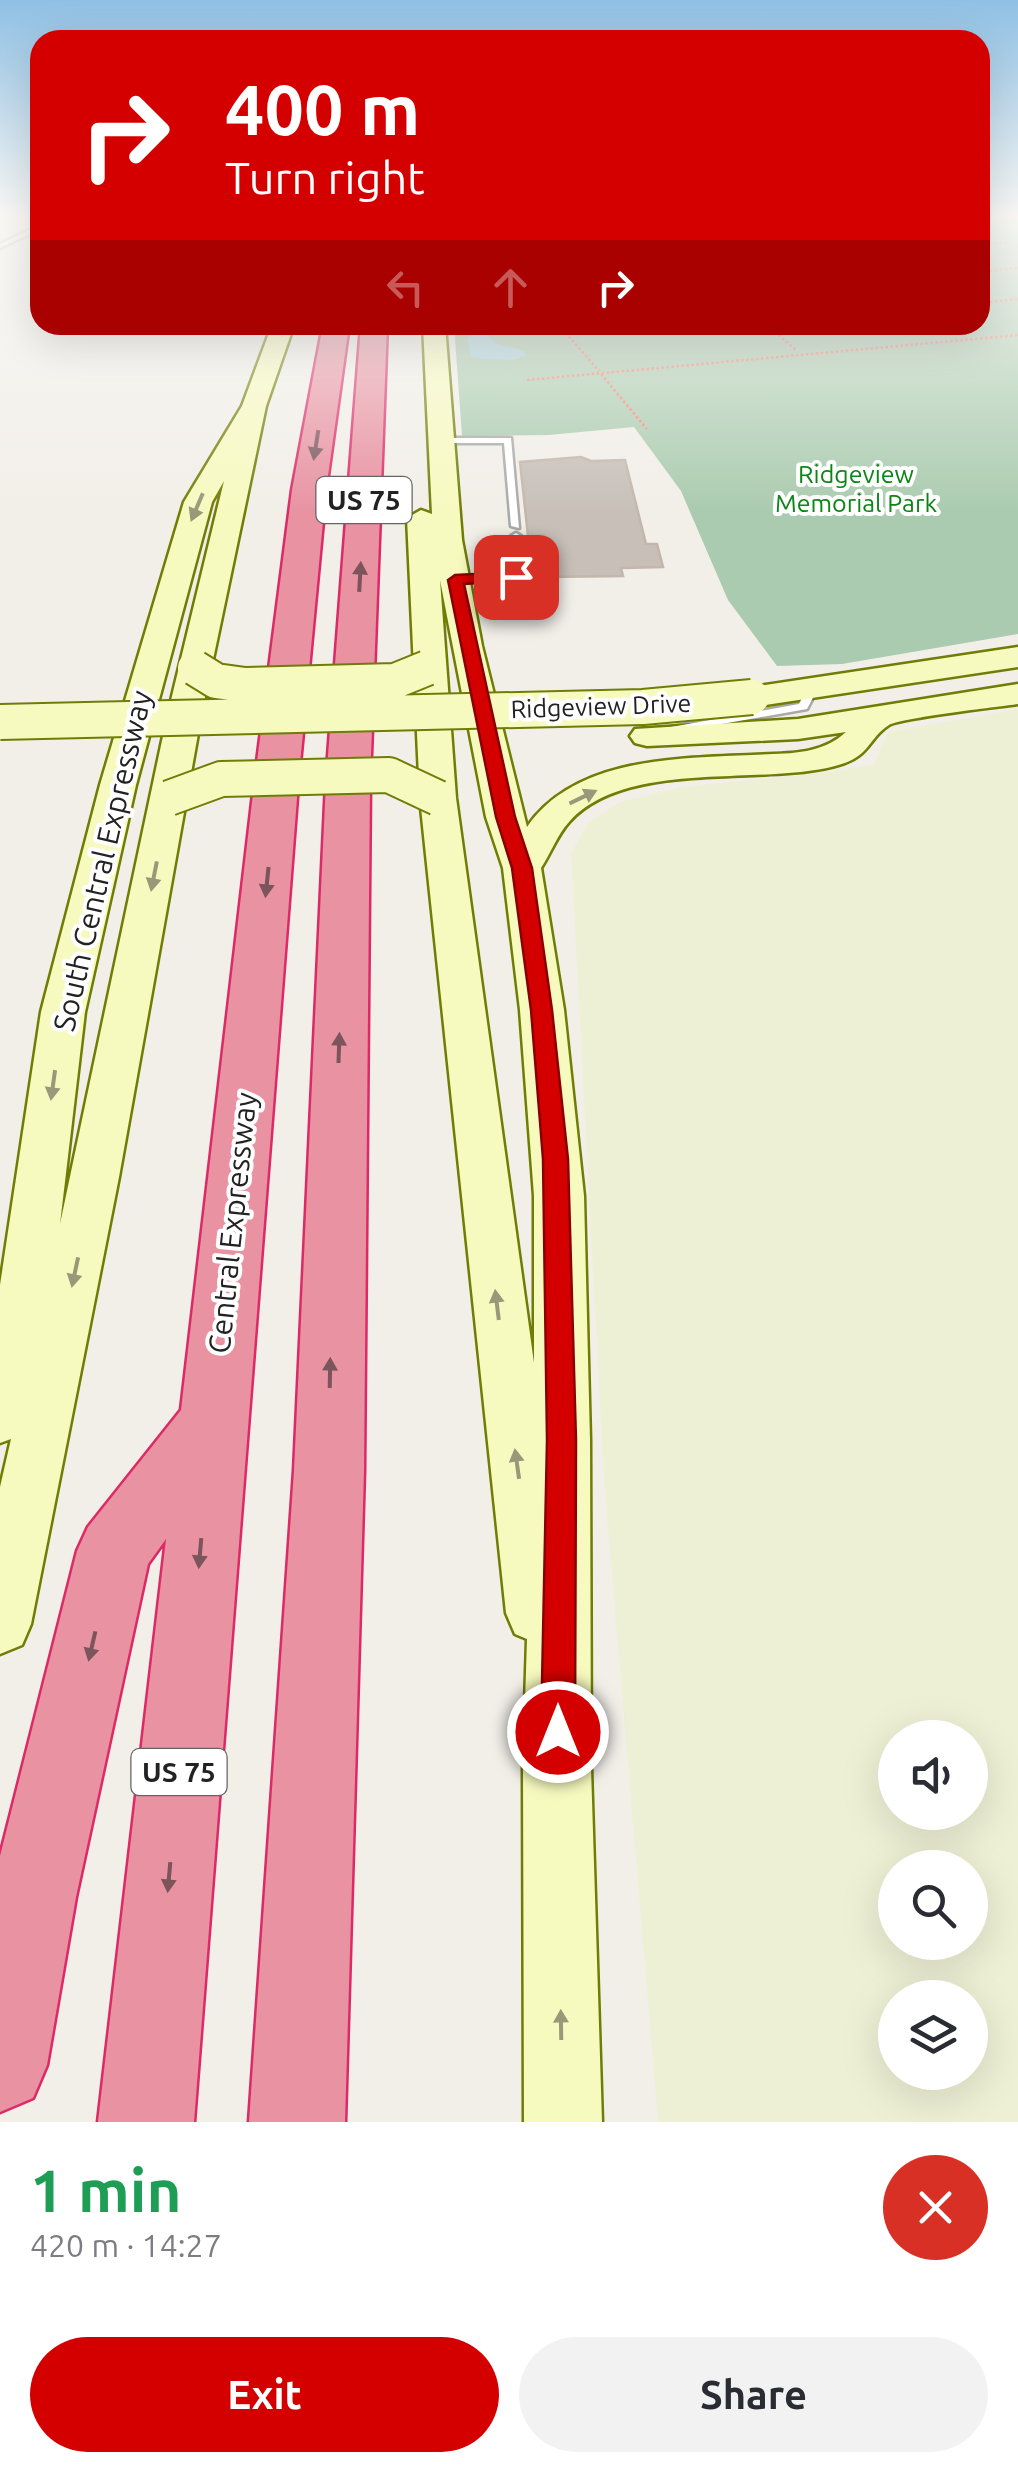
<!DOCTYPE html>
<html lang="en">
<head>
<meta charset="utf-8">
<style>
	:root { --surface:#fff; --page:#f2f2f3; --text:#2b2b33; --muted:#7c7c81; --accent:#d40000 }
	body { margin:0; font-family:Ubuntu,sans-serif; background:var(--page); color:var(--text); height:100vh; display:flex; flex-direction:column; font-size:38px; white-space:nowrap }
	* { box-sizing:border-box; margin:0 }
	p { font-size:32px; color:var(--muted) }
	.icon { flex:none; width:55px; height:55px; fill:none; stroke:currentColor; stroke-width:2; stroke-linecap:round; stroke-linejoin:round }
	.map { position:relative; height:2122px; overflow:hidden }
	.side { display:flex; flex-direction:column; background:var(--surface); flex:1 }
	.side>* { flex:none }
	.hud { position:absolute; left:30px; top:30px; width:960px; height:305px; border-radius:30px; box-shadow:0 10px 40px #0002; background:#d40000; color:#fff; overflow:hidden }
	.tools { position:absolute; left:878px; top:1720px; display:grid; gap:20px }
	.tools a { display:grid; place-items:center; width:110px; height:110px; border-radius:50%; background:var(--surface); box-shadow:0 10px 40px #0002; font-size:50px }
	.pin { position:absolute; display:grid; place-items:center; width:85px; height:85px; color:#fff; margin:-42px; border-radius:20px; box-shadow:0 5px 15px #0006 }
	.me { position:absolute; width:110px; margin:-55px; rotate:0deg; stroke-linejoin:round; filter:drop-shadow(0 0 8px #0008) }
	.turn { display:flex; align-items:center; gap:35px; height:210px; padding:0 30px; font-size:45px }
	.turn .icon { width:130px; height:130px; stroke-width:2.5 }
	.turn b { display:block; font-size:70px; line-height:85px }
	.lanes { display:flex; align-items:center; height:95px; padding:0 30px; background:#0003; justify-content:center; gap:50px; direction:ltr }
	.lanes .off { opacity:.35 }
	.round { display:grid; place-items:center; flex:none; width:105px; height:105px; border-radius:52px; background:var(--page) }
	.headline { display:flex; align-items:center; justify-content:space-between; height:170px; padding:0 30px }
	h1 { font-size:60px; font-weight:700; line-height:75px; color:#1e9e55 }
	.primary-button { display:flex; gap:20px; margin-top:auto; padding:20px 30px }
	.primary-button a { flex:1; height:115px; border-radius:60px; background:var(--accent); color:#fff; font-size:40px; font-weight:700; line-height:115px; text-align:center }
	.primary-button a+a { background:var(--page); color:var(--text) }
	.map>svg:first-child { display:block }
	.farmland { fill:#eef0d5; fill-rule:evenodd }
	.cemetery { fill:#aacbaf }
	.water { fill:#aad3df }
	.building { fill:#c7bfb8; stroke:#c4b6ab; stroke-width:2.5 }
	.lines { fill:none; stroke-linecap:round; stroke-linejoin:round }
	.service-casing { stroke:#a9a9a9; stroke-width:5 }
	.secondary-casing { stroke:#707d05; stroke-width:5 }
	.motorway-casing { stroke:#dc2a67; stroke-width:5 }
	.path { stroke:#fa8072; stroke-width:2.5; stroke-dasharray:2.5 2.5; stroke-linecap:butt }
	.service { fill:#fff; fill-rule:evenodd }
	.secondary { fill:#f7fabf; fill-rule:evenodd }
	.motorway { fill:#e892a2; fill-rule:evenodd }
	.secondary-bridge-casing { stroke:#707d05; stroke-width:38; stroke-linecap:butt }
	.secondary-bridge { stroke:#f7fabf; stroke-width:34 }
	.oneway { fill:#7b545c }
	.oneway2 { fill:#979978 }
	.route { fill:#d40000; stroke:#8a0000; stroke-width:2.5 }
	.labels { text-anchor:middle; stroke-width:8; stroke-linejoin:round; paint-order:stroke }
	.far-park-label { font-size:25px; fill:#0c8416; stroke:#fff }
	.far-street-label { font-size:25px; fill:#222; stroke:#fff }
	.shield { fill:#fff; stroke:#646464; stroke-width:2.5 }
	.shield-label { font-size:28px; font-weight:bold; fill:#222 }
	.street-label { font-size:30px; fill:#222; stroke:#fff }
</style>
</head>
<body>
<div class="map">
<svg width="1018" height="2122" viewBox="0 0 1018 2122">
	<rect width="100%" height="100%" fill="#f2efe9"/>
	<path class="farmland" d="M 1018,709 L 1018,2122 L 658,2122 L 604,1481 L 571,853 L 588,823 L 620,802 L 682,787 L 831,772 L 874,764 L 888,732 ZM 895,1738 L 970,1738 L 970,1812 L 895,1812 ZM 895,1868 L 970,1868 L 970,1942 L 895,1942 ZM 895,1998 L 970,1998 L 970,2072 L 895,2072 Z"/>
	<path class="cemetery" d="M 980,216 L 1018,216 L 1018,634 L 842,664 L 777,666 L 728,600 L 681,491 L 634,427 L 549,435 L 462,436 L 454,325 L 980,325 Z"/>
	<path class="water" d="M 473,335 L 487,335 L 497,344 L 523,350 L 526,356 L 513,360 L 471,358 L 467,338 Z"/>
	<path class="building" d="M 581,457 L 591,461 L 625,460 L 646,544 L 657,544 L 663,567 L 621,568 L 623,576 L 550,577 L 545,535 L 528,536 L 520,462 Z"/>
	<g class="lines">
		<g class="service-casing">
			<path id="service" d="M 40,225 L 40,229 L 0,248 L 0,244 Z
				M 441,438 L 511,438 L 519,528 L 511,526 L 504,443 L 438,443 L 437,441 Z
				M 516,533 L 521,536 L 520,579 L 451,582 L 451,578 L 455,577 L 511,574 L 511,536 Z
				M 811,687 L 817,690 L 807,709 L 666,734 L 660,731 L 666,728 L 799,704 L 807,688 Z"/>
		</g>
		<g class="secondary-casing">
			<path id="secondary" d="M 272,325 L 294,325 L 266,406 L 201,717 L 119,1177 L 31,1624 L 22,1645 L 0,1654 L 0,1487 L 11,1439 L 0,1443 L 0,1285 L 41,1012 L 100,785 L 184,502 L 242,406 ZM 224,481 L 167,717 L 60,1224 L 85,1012 L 136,785 L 212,502 Z
				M 423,325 L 445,325 L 462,540 L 482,646 L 527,827 C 574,758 677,758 752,755 C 786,753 820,756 846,732 L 798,739 L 647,746 L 635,743 L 630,736 L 635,729 L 798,719 L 1018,684 L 1018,704 C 997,707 900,718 889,725 C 867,739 871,757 835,766 C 760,786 625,759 569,822 C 557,835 551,853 541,868 L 564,1010 L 584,1196 L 590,1440 L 591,1768 L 602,2122 L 524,2122 L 523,1768 L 527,1639 L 515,1634 L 506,1613 L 420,798 L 407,518 L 421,510 L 432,514 ZM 440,580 L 486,817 L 503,868 L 520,1010 L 534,1196 L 534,1363 L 456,798 Z
				M 1018,647 L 1018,667 L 752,707 L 740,704 L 735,697 L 740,690 L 752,687 Z"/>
		</g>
		<g class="motorway-casing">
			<path id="motorway" d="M 323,325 L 349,325 L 326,490 L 298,785 L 194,2122 L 98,2122 L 166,1539 L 148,1564 L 76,1897 L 47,2065 L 33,2098 L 0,2112 L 0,1856 L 77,1551 L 88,1527 L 181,1410 L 254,785 L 292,490 Z
				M 361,325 L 387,325 L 370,782 L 364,1471 L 345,2122 L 249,2122 L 294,1471 L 326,782 Z"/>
		</g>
		<path class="path" d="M 980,245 L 1011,242
			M 980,272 L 1018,268
			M 980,303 L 1018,299
			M 559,325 L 599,371
			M 767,325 L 797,351
			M 467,326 L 474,327 L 468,328 Z
			M 474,327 L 497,325
			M 601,374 L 647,429
			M 527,380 L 1018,335"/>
		<use href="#service" class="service"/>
		<use href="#secondary" class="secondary"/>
		<use href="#motorway" class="motorway"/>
		<g class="secondary-bridge-casing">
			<path id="secondary-bridge" d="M 195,668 L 216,681 L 245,685 L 395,681 L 427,668
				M 0,722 L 643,707 L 752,697
				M 169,798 L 221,779 L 389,775 L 438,798"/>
		</g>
		<use href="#secondary-bridge" class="secondary-bridge"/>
	</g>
	<defs><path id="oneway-solid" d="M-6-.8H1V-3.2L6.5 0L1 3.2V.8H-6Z" transform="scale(2.5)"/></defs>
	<g class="oneway">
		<use href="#oneway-solid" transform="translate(316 445) rotate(99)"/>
		<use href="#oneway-solid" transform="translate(360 577) rotate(-87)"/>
		<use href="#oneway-solid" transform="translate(267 882) rotate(96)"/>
		<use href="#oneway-solid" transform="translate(339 1048) rotate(-88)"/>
		<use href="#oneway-solid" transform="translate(330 1373) rotate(-89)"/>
		<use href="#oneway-solid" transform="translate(200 1553) rotate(95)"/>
		<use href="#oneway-solid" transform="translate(92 1646) rotate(103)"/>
		<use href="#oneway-solid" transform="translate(169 1877) rotate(95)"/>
	</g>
	<g class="oneway2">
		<use href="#oneway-solid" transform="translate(197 507) rotate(113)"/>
		<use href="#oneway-solid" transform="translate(583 797) rotate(-26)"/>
		<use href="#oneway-solid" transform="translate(154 876) rotate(101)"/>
		<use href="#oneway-solid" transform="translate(53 1085) rotate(98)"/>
		<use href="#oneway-solid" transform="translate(75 1272) rotate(102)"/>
		<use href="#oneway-solid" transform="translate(497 1305) rotate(-97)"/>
		<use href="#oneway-solid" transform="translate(517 1464) rotate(-98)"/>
		<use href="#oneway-solid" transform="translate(561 2025) rotate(-91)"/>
	</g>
	<linearGradient id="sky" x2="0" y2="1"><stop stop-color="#8fc0e4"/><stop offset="0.42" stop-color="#f9f8f5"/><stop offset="1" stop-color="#f9f8f5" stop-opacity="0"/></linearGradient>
	<rect width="1018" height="514" fill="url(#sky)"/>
	<path class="route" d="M 516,572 L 522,574 L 522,580 L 464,584 L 515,817 L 532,868 L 552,1010 L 568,1159 L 576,1440 L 575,1732 L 570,1744 L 558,1749 L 546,1744 L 541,1732 L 547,1440 L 543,1159 L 531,1010 L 512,868 L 496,817 L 448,580 L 455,575 Z"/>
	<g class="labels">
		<g class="far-park-label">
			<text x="856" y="483">Ridgeview<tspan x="856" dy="29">Memorial Park</tspan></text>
		</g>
		<g class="far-street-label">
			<text transform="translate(601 706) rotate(-2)" y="9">Ridgeview Drive</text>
		</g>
		<g class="shield">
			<rect x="316.5" y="477" width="95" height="46" rx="8"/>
			<rect x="131.5" y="1749" width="95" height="46" rx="8"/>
		</g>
		<g class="shield-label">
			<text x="364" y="510">US 75</text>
			<text x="179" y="1782">US 75</text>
		</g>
		<g class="street-label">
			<text transform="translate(103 861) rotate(-77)" y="10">South Central Expressway</text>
			<text transform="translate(233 1223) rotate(-84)" y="10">Central Expressway</text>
		</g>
	</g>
</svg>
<div class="tools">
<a><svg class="icon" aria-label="sound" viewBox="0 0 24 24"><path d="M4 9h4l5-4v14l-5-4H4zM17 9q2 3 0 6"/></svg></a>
<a><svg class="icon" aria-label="search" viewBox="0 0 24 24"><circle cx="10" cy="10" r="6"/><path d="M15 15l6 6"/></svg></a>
<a><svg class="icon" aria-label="layers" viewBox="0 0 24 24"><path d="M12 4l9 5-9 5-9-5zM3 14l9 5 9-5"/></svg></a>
</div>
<div class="pin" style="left:516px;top:577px;background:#d93025"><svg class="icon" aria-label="arrive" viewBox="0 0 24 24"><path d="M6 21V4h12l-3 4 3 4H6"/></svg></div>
<svg class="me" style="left:558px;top:1732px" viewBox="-20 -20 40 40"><circle r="17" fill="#d40000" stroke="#fff" stroke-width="3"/><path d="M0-11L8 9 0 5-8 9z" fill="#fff"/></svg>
<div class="hud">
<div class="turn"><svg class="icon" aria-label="right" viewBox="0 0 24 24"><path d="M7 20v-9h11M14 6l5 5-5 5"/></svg><div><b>400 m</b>Turn right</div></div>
<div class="lanes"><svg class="icon off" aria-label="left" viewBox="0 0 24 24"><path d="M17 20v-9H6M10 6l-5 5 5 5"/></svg><svg class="icon off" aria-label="ahead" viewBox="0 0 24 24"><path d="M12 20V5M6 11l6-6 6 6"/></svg><svg class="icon" aria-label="right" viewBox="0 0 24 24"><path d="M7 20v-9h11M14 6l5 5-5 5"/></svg></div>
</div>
</div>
<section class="side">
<div class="headline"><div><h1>1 min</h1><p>420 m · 14:27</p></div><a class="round" style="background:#d93025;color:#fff"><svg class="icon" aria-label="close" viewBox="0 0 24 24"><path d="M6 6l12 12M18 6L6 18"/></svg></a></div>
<div class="primary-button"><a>Exit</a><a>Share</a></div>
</section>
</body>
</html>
